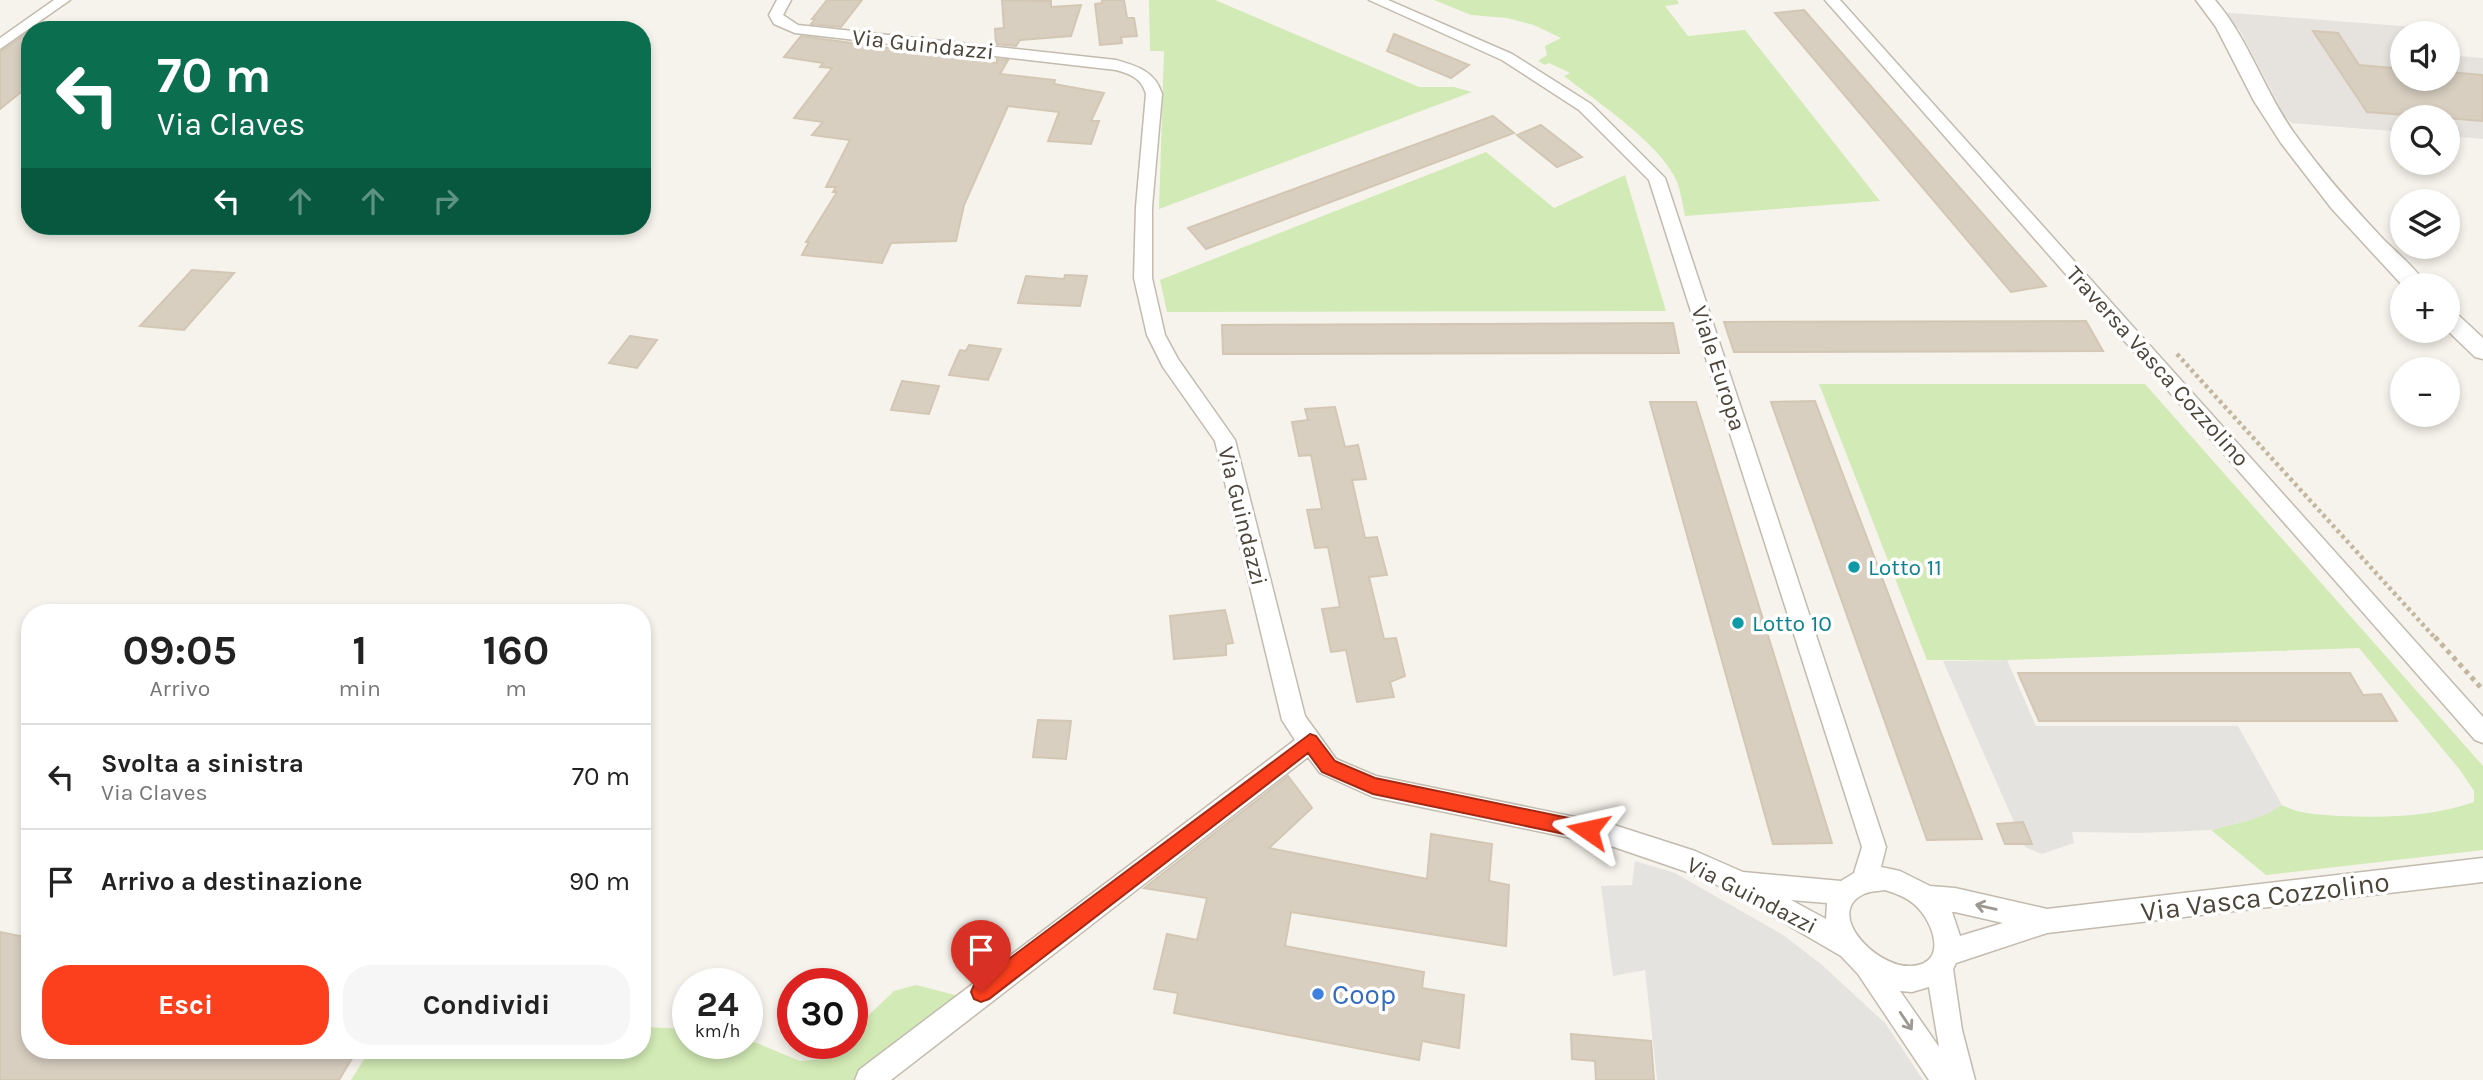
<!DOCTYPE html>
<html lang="it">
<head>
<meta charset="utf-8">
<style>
	:root { --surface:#fff; --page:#f6f6f6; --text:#222; --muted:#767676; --line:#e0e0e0; --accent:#fc3f1d }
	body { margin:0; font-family:Karla,sans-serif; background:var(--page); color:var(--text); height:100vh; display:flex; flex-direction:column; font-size:26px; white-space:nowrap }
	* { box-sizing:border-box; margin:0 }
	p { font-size:23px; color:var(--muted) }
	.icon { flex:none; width:38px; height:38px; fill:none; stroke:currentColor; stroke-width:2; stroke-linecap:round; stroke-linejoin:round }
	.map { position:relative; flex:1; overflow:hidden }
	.panel { position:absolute; left:21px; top:604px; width:630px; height:455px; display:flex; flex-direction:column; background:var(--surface); border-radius:28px; box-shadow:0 4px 10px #0003 }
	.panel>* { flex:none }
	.top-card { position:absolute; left:21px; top:21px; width:630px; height:214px; border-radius:28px; box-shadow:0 4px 10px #0003; background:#0b6e4f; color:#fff; overflow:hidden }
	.fabs { position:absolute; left:2390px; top:21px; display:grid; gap:14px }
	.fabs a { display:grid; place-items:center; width:70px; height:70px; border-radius:50%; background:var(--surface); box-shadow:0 4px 10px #0003; font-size:35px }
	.speed { position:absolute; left:672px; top:968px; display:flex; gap:14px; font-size:35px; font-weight:700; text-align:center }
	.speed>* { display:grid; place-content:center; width:91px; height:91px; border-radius:50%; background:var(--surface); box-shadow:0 4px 10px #0003; line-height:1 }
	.speed small { font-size:18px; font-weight:400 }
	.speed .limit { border:10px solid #d22; background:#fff; color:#111 }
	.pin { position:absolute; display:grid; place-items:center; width:60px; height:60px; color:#fff; margin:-72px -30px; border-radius:50% 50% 50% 0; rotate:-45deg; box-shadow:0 0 7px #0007 }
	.pin .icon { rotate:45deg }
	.me { position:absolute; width:77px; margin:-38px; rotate:281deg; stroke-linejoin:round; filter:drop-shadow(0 0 5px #0008) }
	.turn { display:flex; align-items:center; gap:24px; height:147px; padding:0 21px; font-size:32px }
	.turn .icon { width:91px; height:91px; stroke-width:2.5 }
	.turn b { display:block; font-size:49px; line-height:60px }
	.lanes { display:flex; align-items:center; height:66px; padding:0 21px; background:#0003; justify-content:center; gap:35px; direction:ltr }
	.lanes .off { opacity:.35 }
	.eta { display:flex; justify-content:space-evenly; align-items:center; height:119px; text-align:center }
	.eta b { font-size:42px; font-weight:700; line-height:49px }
	.cta { display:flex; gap:14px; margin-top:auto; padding:14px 21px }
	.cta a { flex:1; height:80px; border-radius:28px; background:var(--accent); color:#fff; font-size:28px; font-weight:700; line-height:80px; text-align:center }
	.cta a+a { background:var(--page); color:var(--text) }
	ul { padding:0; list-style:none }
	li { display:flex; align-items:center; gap:21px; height:105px; padding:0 21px; border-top:2px solid var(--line) }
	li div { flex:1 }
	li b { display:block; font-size:26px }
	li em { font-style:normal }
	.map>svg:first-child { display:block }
	.industrial { fill:#e6e2dd }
	.green { fill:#d2eab5 }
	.parking { fill:#e5e3e0 }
	.building { fill:#d8cfc1; stroke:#d3c7b4; stroke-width:2 }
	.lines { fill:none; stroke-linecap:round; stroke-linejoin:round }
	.minor-casing { stroke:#c2bbae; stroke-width:3 }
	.tertiary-casing { stroke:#c2bbae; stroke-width:3 }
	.path-far1 { stroke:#c4b79f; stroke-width:4.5; stroke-dasharray:3.5 3.5; stroke-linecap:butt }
	.path { stroke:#c4b79f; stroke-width:5; stroke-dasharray:4.5 4.5; stroke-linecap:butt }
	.minor { fill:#fff; fill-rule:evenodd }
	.tertiary { fill:#fff; fill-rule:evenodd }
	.oneway { stroke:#9c9892 }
	.route { fill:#fc3f1d; stroke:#a42913; stroke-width:2 }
	.culture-dot { fill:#0f9aa8; stroke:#fff; stroke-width:2.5 }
	.shop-dot { fill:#3f7fe0; stroke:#fff; stroke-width:2.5 }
	.labels { text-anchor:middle; stroke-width:7; stroke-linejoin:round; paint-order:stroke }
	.street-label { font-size:23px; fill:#4b4439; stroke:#fff }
	.culture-label { font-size:23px; fill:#0d838f; stroke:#fff; text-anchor:start }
	.near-street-label { font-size:28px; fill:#4b4439; stroke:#fff }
	.near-shop-label { font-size:28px; fill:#366cbe; stroke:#fff; text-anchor:start }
</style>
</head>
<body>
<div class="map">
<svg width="2483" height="1080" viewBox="0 0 2483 1080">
	<rect width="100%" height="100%" fill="#f6f3ec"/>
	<path class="industrial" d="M 2220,12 L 2439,29 L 2442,33 L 2403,33 L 2403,79 L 2448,79 L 2448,42 L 2459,56 L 2483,58 L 2483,139 L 2448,136 L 2448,117 L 2403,117 L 2403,132 L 2291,123 L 2285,116 L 2239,29 L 2229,24 Z"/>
	<path class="green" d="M 1149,0 L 1215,0 L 1419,87 L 1454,87 L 1472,92 L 1159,209 L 1164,51 L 1150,51 Z
		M 1434,0 L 1677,0 L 1679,4 L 1665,6 L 1688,36 L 1745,30 L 1880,201 L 1685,216 C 1683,206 1681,194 1678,184 C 1663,145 1597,102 1564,76 L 1570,73 L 1549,63 L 1545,65 L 1538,61 L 1547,55 L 1545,46 L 1561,38 L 1534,25 L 1507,18 L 1471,15 Z
		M 1486,152 L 1554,208 L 1625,175 L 1666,311 L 1167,312 L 1160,280 Z
		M 1819,384 L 2145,384 L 2483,766 L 2483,850 L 2266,875 L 2211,830 L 2250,820 L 2282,805 C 2301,815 2318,814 2340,816 C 2387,818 2429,817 2474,802 L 2474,791 L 2460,770 L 2359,648 L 2007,660 L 1927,660 Z
		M 916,985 L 959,996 L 861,1080 L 351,1080 L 370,1050 L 642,1050 L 644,1027 L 688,1029 L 688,1043 L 747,1043 L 747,1039 L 800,1061 L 823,1059 L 840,1043 L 852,1043 L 852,1031 L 894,991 Z"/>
	<path class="parking" d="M 2007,660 L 2036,726 L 2238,726 L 2282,805 L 2269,813 L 2250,820 L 2211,830 L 2142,833 L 2072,832 L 2074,843 L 2042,854 L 2025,847 L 1943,661 Z
		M 1635,861 L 1675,873 L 1783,935 L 1821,964 L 1886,1024 L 1923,1080 L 1657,1080 L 1645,970 L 1613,976 L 1601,886 L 1632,885 Z"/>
	<path class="building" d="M 827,0 L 862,0 L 841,27 L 811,24 L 815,19 L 812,19 Z
		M 1002,0 L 1051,1 L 1051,7 L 1081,5 L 1071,36 L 1020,40 L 1016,46 L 996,44 L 995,29 L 1004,28 Z
		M 1102,0 L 1124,0 L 1127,18 L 1134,18 L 1137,36 L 1121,37 L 1122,43 L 1100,45 L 1095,4 L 1102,3 Z
		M 1804,10 L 2046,286 L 2011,292 L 1775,13 Z
		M 30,31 L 30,85 L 0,109 L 0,52 Z
		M 2313,31 L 2338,33 L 2359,65 L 2403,69 L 2403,79 L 2448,79 L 2448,72 L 2483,75 L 2483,121 L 2367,112 Z
		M 1394,34 L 1469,65 L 1451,78 L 1387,51 Z
		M 801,36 L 997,63 L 997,59 L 1008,60 L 1000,74 L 1055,80 L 1054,84 L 1104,93 L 1091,121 L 1099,121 L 1091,144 L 1048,141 L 1059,112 L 1008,106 L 964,205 L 956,241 L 891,243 L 882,263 L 802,255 L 809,242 L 806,242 L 837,192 L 833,192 L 836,187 L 826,187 L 850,140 L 812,135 L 823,122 L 794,118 L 832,68 L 820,67 L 823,63 L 784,57 Z
		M 1493,116 L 1514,133 L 1206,249 L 1188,228 Z
		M 1541,125 L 1582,157 L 1557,167 L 1517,135 Z
		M 192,270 L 234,273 L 184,330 L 140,326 Z
		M 1065,275 L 1087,276 L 1080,306 L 1018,303 L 1026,276 L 1064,279 Z
		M 2086,321 L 2103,351 L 1734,352 L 1724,322 Z
		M 1673,323 L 1679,353 L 1223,354 L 1222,325 Z
		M 630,336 L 657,340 L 637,368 L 609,363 Z
		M 969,345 L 1001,349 L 988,380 L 949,375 L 960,350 L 966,351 Z
		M 902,381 L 939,386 L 929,414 L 891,410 Z
		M 1815,401 L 1941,733 L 1982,839 L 1927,840 L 1771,402 Z
		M 1650,402 L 1696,402 L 1832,843 L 1773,844 Z
		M 1335,407 L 1345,447 L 1358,445 L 1366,479 L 1352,480 L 1365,538 L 1377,537 L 1387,575 L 1369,577 L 1384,639 L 1396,638 L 1405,676 L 1390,682 L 1394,697 L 1357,702 L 1346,650 L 1331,652 L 1322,609 L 1340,607 L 1328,547 L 1315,548 L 1307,510 L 1322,509 L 1311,455 L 1299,456 L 1292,422 L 1308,420 L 1305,409 Z
		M 1225,610 L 1233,643 L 1226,644 L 1226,655 L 1174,659 L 1170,616 Z
		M 2018,673 L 2350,673 L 2363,695 L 2381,694 L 2397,721 L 2039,721 Z
		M 1038,720 L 1071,721 L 1066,759 L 1033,757 Z
		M 1288,776 L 1312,808 L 1269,848 L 1427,879 L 1431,834 L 1492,844 L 1489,881 L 1509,885 L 1506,946 L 1291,912 L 1285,946 L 1424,972 L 1422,988 L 1464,995 L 1459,1048 L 1422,1041 L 1419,1060 L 1174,1013 L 1178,993 L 1154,989 L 1167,934 L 1197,940 L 1207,898 L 1144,888 Z
		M 2023,822 L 2032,844 L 2005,844 L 1997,824 Z
		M 0,932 L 30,938 L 30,1050 L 357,1050 L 339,1080 L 0,1080 Z
		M 1571,1034 L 1651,1041 L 1654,1080 L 1596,1080 L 1595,1061 L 1572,1059 Z"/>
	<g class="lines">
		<g class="minor-casing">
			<path id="minor" d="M 54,0 L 70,0 L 0,49 L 0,38 Z
				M 777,0 L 791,0 L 783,15 L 798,25 L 1116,60 C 1137,66 1155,71 1162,94 L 1152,207 L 1152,278 L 1165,335 L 1178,359 L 1235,440 L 1305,716 L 1336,759 L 1376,776 L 1614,825 L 1695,851 L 1743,872 L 1841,881 L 1854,873 L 1862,847 L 1649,180 L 1579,110 L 1502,60 L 1369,0 L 1388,0 L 1512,54 L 1591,104 L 1665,178 L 1886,847 L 1881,867 L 1900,871 L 1930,886 L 1955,888 L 2047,909 L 2483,858 L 2483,882 L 2047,933 L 1956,963 L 1953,969 L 1962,1030 L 1975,1080 L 1929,1080 L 1858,974 L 1841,956 L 1728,890 L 1690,873 L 1614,847 L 1373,797 L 1320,773 L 1308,757 L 891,1080 L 855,1080 L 859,1070 L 1295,740 L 1282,720 L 1215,441 L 1163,367 L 1147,335 L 1134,278 L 1136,207 L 1146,94 C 1142,79 1131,74 1116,70 L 795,33 L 774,24 L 769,15 ZM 1885,890 C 1895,893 1906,897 1914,904 C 1932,919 1950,963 1912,966 C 1877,969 1823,913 1864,894 C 1870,891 1879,891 1885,890 ZM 1791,900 L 1827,903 L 1826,919 ZM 1952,912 L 1955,912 L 2003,923 L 1960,936 ZM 1929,987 L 1939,1047 L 1900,991 L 1912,992 Z
				M 1825,0 L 1840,0 L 2483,717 L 2483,743 L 2475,740 Z"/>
		</g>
		<g class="tertiary-casing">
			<path id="tertiary" d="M 2196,0 L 2215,0 C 2250,41 2265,94 2297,137 C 2323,173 2352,206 2383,239 C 2397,253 2416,268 2426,285 L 2403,286 L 2332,209 L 2281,143 L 2254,101 L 2216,27 Z
				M 2448,310 L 2456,313 L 2483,338 L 2483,359 L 2475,357 L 2448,331 Z"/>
		</g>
		<path class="path-far1" d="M 2177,354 L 2436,639"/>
		<path class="path" d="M 2435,637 L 2483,690"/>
		<use href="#minor" class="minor"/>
		<use href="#tertiary" class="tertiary"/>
	</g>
	<defs><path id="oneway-shaft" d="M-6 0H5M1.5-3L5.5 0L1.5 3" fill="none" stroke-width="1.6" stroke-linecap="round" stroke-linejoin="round" transform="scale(1.75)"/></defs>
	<g class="oneway">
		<use href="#oneway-shaft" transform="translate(1986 907) rotate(-167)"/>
		<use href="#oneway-shaft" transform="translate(1906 1021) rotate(56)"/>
	</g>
	<path class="route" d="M 1310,734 L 1316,736 L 1335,761 L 1375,778 L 1588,822 L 1594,824 L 1597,830 L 1594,836 L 1588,839 L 1373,794 L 1322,772 L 1308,753 L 989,999 L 981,1002 L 974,999 L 971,992 L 974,985 Z"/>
	<g class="culture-dot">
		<circle cx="1854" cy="567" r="7"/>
		<circle cx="1738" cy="623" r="7"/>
	</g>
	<circle class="shop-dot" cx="1318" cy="994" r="7"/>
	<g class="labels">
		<g class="street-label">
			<text transform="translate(923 44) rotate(6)" y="8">Via Guindazzi</text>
			<text transform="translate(2158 366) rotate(48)" y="8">Traversa Vasca Cozzolino</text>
			<text transform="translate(1719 368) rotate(72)" y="8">Viale Europa</text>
			<text transform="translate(1243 516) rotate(76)" y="8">Via Guindazzi</text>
			<text transform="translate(1752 895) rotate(27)" y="8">Via Guindazzi</text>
		</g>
		<g class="culture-label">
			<text x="1868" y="575">Lotto 11</text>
			<text x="1752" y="631">Lotto 10</text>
		</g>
		<g class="near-street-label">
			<text transform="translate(2265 896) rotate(-7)" y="10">Via Vasca Cozzolino</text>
		</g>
		<g class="near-shop-label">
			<text x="1332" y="1004">Coop</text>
		</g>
	</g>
</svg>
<div class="fabs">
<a><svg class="icon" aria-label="sound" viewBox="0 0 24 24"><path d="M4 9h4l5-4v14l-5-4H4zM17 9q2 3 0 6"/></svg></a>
<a><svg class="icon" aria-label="search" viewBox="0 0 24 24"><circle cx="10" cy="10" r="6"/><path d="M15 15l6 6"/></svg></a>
<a><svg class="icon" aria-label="layers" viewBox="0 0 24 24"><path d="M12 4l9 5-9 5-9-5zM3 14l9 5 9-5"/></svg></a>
<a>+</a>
<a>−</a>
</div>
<div class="speed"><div>24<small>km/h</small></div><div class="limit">30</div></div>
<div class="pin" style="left:981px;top:992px;background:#d93025"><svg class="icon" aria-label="arrive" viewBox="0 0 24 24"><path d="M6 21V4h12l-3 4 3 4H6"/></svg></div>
<svg class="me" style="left:1588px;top:830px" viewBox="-20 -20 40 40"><path d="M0-17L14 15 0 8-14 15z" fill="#fc3f1d" stroke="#fff" stroke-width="4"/></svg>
<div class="top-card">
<div class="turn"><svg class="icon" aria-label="left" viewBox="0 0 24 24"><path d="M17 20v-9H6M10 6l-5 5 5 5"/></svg><div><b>70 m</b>Via Claves</div></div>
<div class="lanes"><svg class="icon" aria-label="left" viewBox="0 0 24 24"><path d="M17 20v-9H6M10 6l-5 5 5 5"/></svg><svg class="icon off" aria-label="ahead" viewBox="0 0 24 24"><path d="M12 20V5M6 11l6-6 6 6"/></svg><svg class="icon off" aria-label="ahead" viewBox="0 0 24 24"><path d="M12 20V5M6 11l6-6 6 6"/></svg><svg class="icon off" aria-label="right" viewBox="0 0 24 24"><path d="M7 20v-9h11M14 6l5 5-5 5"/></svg></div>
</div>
<section class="panel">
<div class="eta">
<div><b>09:05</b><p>Arrivo</p></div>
<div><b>1</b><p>min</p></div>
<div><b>160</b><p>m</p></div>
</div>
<ul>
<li><svg class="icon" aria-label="left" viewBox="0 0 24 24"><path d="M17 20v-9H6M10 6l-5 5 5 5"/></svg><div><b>Svolta a sinistra</b><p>Via Claves</p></div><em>70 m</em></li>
<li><svg class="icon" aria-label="arrive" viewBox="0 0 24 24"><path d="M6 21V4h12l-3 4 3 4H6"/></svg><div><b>Arrivo a destinazione</b></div><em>90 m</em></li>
</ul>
<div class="cta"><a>Esci</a><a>Condividi</a></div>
</section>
</div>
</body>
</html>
